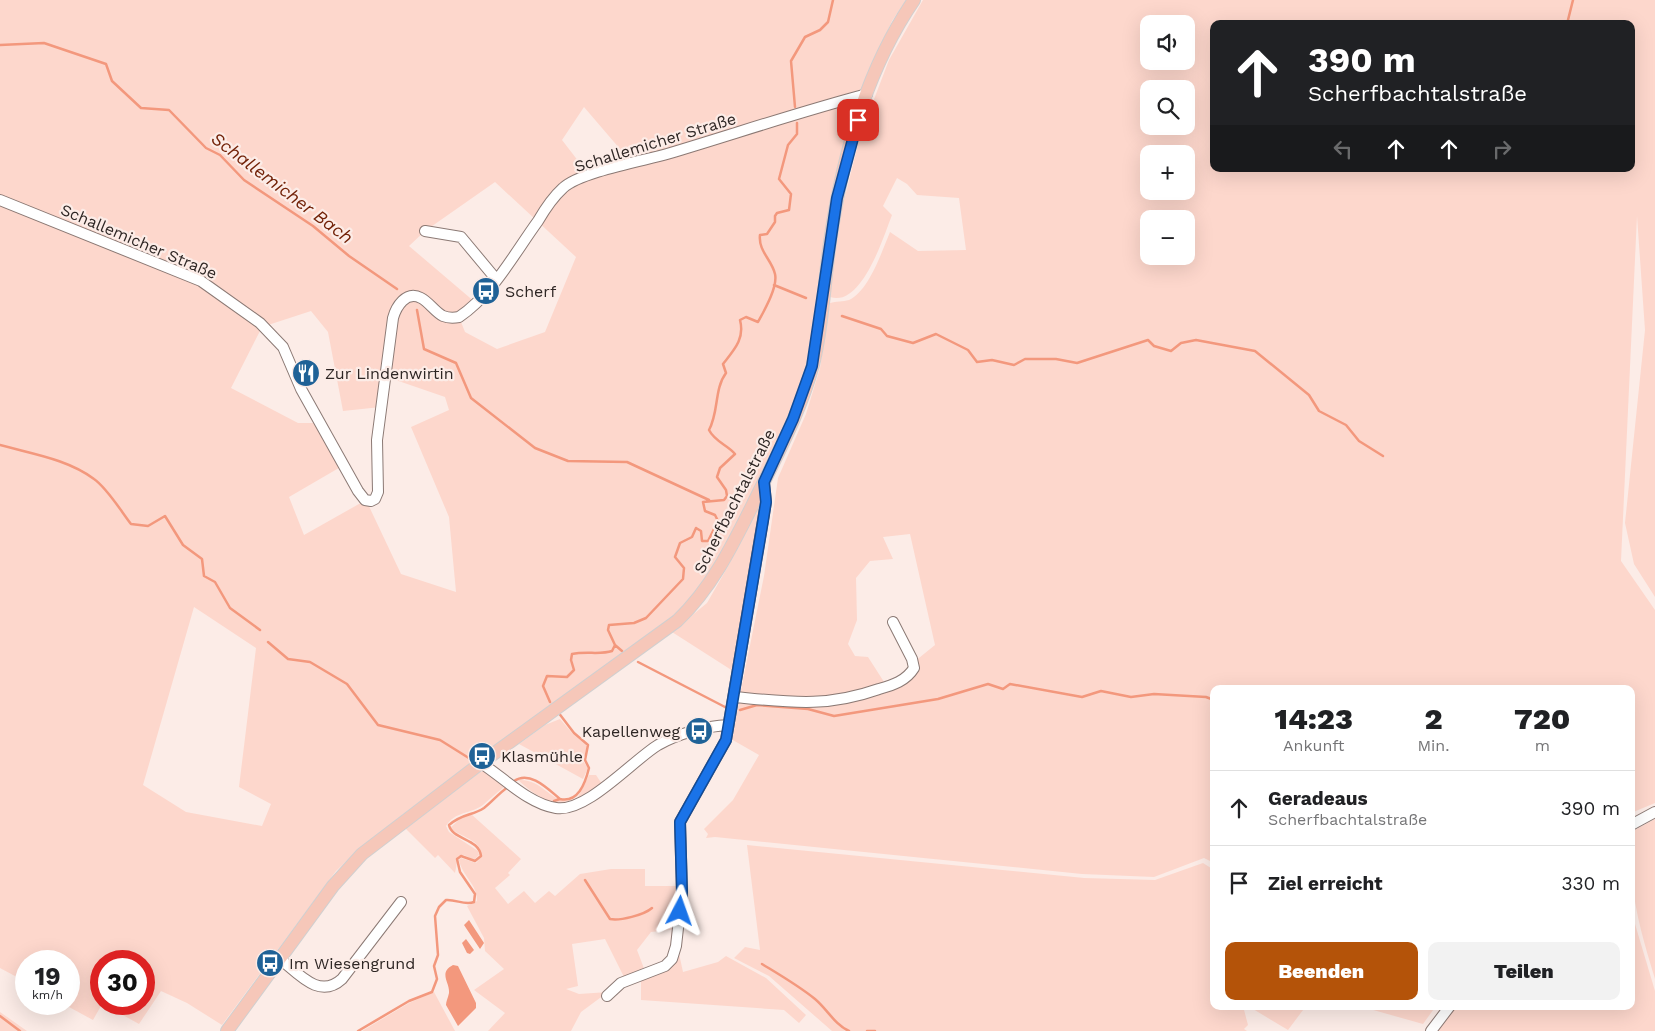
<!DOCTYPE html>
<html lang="de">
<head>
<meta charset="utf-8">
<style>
	:root { --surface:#fff; --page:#f2f2f2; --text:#202124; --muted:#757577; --line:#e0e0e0; --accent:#b45309 }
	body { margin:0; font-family:"Work Sans",sans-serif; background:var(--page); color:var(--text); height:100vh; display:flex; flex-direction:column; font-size:19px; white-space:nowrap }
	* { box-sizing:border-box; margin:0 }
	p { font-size:16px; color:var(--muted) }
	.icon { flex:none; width:28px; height:28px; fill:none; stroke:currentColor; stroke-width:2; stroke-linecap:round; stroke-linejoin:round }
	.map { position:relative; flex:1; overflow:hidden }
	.details { position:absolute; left:1210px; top:685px; width:425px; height:325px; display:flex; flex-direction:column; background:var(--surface); border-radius:10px; box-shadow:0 5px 20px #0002 }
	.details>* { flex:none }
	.banner { position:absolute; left:1210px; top:20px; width:425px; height:152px; border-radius:10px; box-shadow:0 5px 20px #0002; background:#202124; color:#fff; overflow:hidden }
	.buttons { position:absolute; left:1140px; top:15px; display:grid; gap:10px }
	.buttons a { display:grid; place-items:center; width:55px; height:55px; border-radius:10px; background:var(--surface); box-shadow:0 5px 20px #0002; font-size:25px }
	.speed { position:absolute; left:15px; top:950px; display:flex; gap:10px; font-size:25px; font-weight:700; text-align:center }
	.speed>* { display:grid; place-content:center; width:65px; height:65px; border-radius:50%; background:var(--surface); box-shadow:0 5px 20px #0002; line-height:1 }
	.speed small { font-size:12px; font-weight:400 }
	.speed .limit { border:8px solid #d22; background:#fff; color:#111 }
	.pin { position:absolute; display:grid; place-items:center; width:42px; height:42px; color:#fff; margin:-21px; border-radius:10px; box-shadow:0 2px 8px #0006 }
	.me { position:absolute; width:55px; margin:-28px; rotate:4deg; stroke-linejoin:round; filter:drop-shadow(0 0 4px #0008) }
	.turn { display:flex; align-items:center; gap:18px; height:105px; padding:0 15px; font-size:22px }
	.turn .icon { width:65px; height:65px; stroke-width:2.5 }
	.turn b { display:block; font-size:35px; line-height:42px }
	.lanes { display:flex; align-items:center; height:48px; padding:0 15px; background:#0003; justify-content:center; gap:25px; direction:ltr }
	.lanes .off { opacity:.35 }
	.eta { display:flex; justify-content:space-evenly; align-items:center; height:85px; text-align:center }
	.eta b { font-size:30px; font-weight:800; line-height:35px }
	.button { display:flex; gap:10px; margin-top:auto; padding:10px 15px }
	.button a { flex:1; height:58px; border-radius:10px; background:var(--accent); color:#fff; font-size:20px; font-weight:800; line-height:58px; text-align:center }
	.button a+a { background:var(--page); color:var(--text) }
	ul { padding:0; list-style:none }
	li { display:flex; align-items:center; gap:15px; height:75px; padding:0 15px; border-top:1px solid var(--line) }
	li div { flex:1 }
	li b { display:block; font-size:19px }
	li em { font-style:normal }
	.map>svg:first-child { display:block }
	.green { fill:#fdd7cc; fill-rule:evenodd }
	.water { fill:#f3987d }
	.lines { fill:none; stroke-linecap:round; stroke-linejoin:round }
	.stream { stroke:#f3987d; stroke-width:2.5 }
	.minor-casing { stroke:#8b7974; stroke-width:12 }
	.major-casing { stroke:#d1cfcf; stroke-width:14 }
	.minor { stroke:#fff; stroke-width:10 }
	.major { stroke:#f6c7b9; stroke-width:12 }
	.route-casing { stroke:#114b97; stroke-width:12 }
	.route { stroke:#1a73e8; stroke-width:9 }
	.labels { text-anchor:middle; stroke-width:4.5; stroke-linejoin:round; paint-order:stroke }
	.street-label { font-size:16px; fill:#2e2624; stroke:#fcece7 }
	.poi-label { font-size:16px; fill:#2e2624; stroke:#fcece7; text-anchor:start }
	.water-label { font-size:18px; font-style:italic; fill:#732309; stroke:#fcece7 }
</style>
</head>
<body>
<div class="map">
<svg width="1655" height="1031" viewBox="0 0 1655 1031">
	<rect width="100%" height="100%" fill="#fcece7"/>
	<path class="green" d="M 0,0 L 906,0 L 892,21 L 862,89 L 777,115 L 853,102 L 858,104 L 812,345 L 803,380 L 789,419 L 712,575 L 673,619 L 411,808 L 358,850 L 336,871 L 222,1025 L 187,1003 L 161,991 L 139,1024 L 103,1004 L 144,1004 L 144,961 L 101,961 L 102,1004 L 93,1020 L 69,1007 L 76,994 L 69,990 L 69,961 L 26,961 L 26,982 L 0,968 ZM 584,107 L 632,163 L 589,175 L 562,140 ZM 495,182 L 576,257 L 545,332 L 497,349 L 465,332 L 459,317 L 476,303 L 409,246 L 425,231 ZM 311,311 L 328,332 L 343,411 L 381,407 L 384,376 L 445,397 L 449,410 L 411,427 L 449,517 L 456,592 L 401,574 L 366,500 L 304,535 L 289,497 L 344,465 L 320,423 L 298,423 L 231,388 L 262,327 ZM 194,607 L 256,648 L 239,787 L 271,804 L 262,826 L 186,812 L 143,785 Z
		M 923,0 L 1655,0 L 1655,597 L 1634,564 L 1625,523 L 1645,330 L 1637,216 L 1621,561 L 1655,610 L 1655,803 L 1631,813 L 1631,689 L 1214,689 L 1214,863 L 1204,858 L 1154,877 L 1082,874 L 715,837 L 706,838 L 708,834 L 704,829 L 733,800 L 759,755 L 731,739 L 739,702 L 810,705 L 888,689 L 914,662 L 935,645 L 910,534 L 883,537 L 893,559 L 870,561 L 856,578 L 857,620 L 848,644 L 855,656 L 868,657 L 886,685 L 829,700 L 740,695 L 764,576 L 778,478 L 806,414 L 820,368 L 830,303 C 836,301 843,302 849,300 C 869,291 882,251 890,232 L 918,251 L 966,250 L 959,198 L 917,195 L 907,184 L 897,178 L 883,206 L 892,215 C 884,235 862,308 830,297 L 838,225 L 860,136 L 889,60 ZM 1149,24 L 1186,24 L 1186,61 L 1149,61 ZM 1214,24 L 1631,24 L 1631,169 L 1214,169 ZM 1149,89 L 1186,89 L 1186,126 L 1149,126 ZM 1149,154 L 1186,154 L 1186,191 L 1149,191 ZM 1149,219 L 1186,219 L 1186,256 L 1149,256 Z
		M 761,501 L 733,671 L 672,632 L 707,603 L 727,568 Z
		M 560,719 L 573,734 L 587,746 L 583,761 L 588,768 L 583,779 L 519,744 L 545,725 Z
		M 485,771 L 507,785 C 498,791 491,798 483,805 C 471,814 455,811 446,826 L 449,832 L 478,851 L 479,855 L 474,860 L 464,855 L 458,856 L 455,873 L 438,855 L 435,858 L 405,828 L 480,772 Z
		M 589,775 L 596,775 L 602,784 C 565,807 553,812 518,780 C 545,778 551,808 577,799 Z
		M 471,814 L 521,859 L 508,873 L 510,875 L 495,888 L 508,904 L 524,891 L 535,903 L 549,891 L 555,896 L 580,874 L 611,869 L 645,869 L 645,886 L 679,886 L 676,929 L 651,932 L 637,950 L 645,971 L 625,979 L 605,939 L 572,944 L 578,986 L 566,989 L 579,994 L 608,992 L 581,1012 L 571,1031 L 488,1031 L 505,1013 L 474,990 L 504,969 L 485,951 L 484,938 L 467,906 L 477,901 C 478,885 462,876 459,860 L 461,858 L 476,863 L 482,856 C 481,839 460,837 450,828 L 461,818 Z
		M 1655,819 L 1655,979 C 1645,946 1635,913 1632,879 C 1630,864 1631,847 1631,832 Z
		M 747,845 L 1084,878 L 1155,880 L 1203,863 L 1214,870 L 1214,1006 L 1243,1006 L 1248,1025 L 1244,1029 L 1247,1031 L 832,1031 L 769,976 L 734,958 L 745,947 L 760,950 Z
		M 1631,900 L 1635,924 L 1655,991 L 1655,1031 L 1436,1031 L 1455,1006 L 1631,1006 Z
		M 678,949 L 683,972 L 718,962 L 726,956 L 766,978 L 806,1015 L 799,1023 L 784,1010 L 641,1000 L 641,978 L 664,971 Z
		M 434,992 L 455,1031 L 362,1031 L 409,1003 Z
		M 1248,1006 L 1306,1006 L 1288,1030 Z
		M 1359,1006 L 1436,1006 L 1423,1024 Z
		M 0,1012 L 27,1031 L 0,1031 Z"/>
	<path class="water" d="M 469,920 L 484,943 L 480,949 L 464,925 Z
		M 466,939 L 474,950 L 470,954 L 467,953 L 462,943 Z
		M 453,965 L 458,966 L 476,1003 L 476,1008 L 458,1026 L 446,1005 C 446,1001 448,998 449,993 C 450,982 438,973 453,965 Z"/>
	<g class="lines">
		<path class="stream" d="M 1567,24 L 1573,0
			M 0,45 L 44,43 L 106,64 L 112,81 L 141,108 L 169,110 L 206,148 L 220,155 L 244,180 L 313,226 L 349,256 L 397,289
			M 795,107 L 791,61 L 805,37 L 820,30 L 828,22 L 833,0
			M 774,285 L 806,298
			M 417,310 L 424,349 L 456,363 L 471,398 L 535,448 L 568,461 L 627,462 L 709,500
			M 842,316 L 881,329 L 887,336 L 913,343 L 936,334 L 968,350 L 977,362 L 992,360 L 1014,365 L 1025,359 L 1056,359 L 1077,363 L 1148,340 L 1154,346 L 1171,351 L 1181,343 L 1196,340 L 1255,351 L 1309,395 L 1319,411 L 1346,425 L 1359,441 L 1383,456
			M 0,445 C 32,454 67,459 94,479 C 107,488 121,511 131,524 L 148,526 L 165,516 L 183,545 L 202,559 L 204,576 L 215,582 L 230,608 L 260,630
			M 268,642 L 288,659 L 310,662 L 347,684 L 378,725 L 440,740 L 472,760
			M 615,645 L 622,651
			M 638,662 L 725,707
			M 550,702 L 543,686 L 547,676 L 567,677 L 574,670 L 571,660 L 572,654 C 586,651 601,655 612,651 L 615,645 L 608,630 L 609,625 L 634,623 L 646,618 L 683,579 L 684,568 L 675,557 L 680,543 L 692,537 L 696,528 L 701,531 L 702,541 L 708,541 L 718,521 L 715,515 L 705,511 L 703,502 L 724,500 L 727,496 L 726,490 L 717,477 L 720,468 L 735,454 C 728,445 715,442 709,430 C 719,412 714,389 726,373 L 723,364 C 734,350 745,339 740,320 L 746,317 L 758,322 C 764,311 778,287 775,274 C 772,260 758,251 760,235 L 767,234 L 775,222 L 775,216 L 777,213 L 789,210 L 791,194 L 779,179 L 788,145 L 797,134 L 797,123
			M 740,710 L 757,705 L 808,709 L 834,716 L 938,699 L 988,684 L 1003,689 L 1010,684 L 1082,697 L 1101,691 L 1131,697 L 1154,694 L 1206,697 L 1214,700
			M 514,781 C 530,770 548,789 560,799 C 578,803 585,784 589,768 L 585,760 L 588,745 L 574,733 L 558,712
			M 554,801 L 560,799
			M 585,880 L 610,919 C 620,921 644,915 652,908
			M 762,964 C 780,975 799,986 815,999 C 828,1010 834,1024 849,1031
			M 0,1016 L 20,1031
			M 358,1031 L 409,1001 L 432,992 L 437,979 L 434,966 L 438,955 L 435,916 L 439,907 L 446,900 C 456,899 465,906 474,902 L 475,894 L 460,872 L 457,859 L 461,856 L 475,861 L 481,856 C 479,838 452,840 449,825 C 463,813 472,816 484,808 C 492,802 499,793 508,787
			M 867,1031 L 875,1031"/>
		<g class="minor-casing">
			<path id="minor" d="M 0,200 L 201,281 L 260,323 L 283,347 L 301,389 L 358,491 L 365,500 L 371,501 L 375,499 L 378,492 L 377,440 L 393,318 C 396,307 406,290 421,298 C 429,302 435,312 443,316 C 448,318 454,318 459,317 C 493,294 514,254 538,221 C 545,209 553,197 563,188 C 580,172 642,161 667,154 C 734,134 799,112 867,94
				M 425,231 L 461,237 L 496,279
				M 734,697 C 789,702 825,708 879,689 C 893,685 906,681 914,668 L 912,659 L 893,622
				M 481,763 C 504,778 529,804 556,808 C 586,813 632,761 658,745 C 677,734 706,726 728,725
				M 1631,825 L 1655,812
				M 280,959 C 298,973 319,1000 342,979 L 401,902
				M 607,996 L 621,983 L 665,966 L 672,959 L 676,946 L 682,892 L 680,822 L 726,740 L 766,502 L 764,483
				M 1431,1031 L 1450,1006"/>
		</g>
		<g class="major-casing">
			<path id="major" d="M 227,1031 L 333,886 L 362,854 L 481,763 L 677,621 C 714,586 735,540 758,494 C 778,453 801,410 813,365 C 823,325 824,283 830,242 C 842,158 866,70 914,0"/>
		</g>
		<use href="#minor" class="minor"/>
		<use href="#major" class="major"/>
	</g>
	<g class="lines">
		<g class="route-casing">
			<path id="route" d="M 680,911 L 682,892 L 680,822 L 726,740 L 763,521 L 766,502 L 764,482 L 793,419 L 812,366 L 837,198 L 858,120"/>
		</g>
		<use href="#route" class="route"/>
	</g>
	<defs>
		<g id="bus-disc" transform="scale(1.4375)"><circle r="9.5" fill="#1f6297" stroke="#fcece7"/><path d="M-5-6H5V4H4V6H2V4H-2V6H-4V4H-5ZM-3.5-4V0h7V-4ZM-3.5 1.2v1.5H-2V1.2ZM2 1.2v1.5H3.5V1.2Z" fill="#fff"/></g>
		<g id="restaurant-disc" transform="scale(1.4375)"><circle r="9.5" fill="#1f6297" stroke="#fcece7"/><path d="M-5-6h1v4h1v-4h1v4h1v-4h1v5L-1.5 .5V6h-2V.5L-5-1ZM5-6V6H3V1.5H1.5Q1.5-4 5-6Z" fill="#fff"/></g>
	</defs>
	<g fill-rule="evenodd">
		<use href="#bus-disc" x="486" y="291"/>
		<use href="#restaurant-disc" x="306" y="373"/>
		<use href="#bus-disc" x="699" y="731"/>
		<use href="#bus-disc" x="482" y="756"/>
		<use href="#bus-disc" x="270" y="963"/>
	</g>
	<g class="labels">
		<g class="street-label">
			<text transform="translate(655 142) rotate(-17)" y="6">Schallemicher Straße</text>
			<text transform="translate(139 241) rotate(23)" y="6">Schallemicher Straße</text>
			<text transform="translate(734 501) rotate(-63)" y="6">Scherfbachtalstraße</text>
		</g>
		<g class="poi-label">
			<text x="505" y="297">Scherf</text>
			<text x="325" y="379">Zur Lindenwirtin</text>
			<text x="680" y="737" text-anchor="end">Kapellenweg</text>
			<text x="501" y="762">Klasmühle</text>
			<text x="289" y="969">Im Wiesengrund</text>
		</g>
		<g class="water-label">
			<text transform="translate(282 188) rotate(37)" y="6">Schallemicher Bach</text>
		</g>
	</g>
</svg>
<div class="buttons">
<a><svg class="icon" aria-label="sound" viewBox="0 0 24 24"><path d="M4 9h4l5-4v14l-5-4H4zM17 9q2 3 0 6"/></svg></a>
<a><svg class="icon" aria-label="search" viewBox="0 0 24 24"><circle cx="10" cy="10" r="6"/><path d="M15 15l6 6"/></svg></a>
<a>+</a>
<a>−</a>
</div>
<div class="speed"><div>19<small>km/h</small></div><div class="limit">30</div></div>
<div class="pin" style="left:858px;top:120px;background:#d93025"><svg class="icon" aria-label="arrive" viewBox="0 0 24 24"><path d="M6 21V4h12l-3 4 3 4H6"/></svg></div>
<svg class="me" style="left:680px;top:911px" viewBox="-20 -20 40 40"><path d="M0-17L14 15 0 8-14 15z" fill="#1a73e8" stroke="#fff" stroke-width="4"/></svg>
<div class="banner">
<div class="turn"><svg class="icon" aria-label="ahead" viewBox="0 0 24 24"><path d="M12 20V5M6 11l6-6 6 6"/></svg><div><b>390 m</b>Scherfbachtalstraße</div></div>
<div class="lanes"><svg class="icon off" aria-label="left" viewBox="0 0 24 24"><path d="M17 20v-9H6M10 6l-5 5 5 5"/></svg><svg class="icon" aria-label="ahead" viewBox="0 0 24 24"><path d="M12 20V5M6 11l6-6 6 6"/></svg><svg class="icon" aria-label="ahead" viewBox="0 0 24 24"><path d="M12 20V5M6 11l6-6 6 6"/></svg><svg class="icon off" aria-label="right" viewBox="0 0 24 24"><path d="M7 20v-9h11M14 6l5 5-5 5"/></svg></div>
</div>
<section class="details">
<div class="eta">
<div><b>14:23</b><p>Ankunft</p></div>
<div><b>2</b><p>Min.</p></div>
<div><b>720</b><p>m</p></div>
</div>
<ul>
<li><svg class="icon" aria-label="ahead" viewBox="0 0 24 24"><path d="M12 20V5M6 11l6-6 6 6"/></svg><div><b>Geradeaus</b><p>Scherfbachtalstraße</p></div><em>390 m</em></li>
<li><svg class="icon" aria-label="arrive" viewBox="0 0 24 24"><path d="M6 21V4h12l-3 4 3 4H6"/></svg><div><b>Ziel erreicht</b></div><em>330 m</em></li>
</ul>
<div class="button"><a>Beenden</a><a>Teilen</a></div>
</section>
</div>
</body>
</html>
